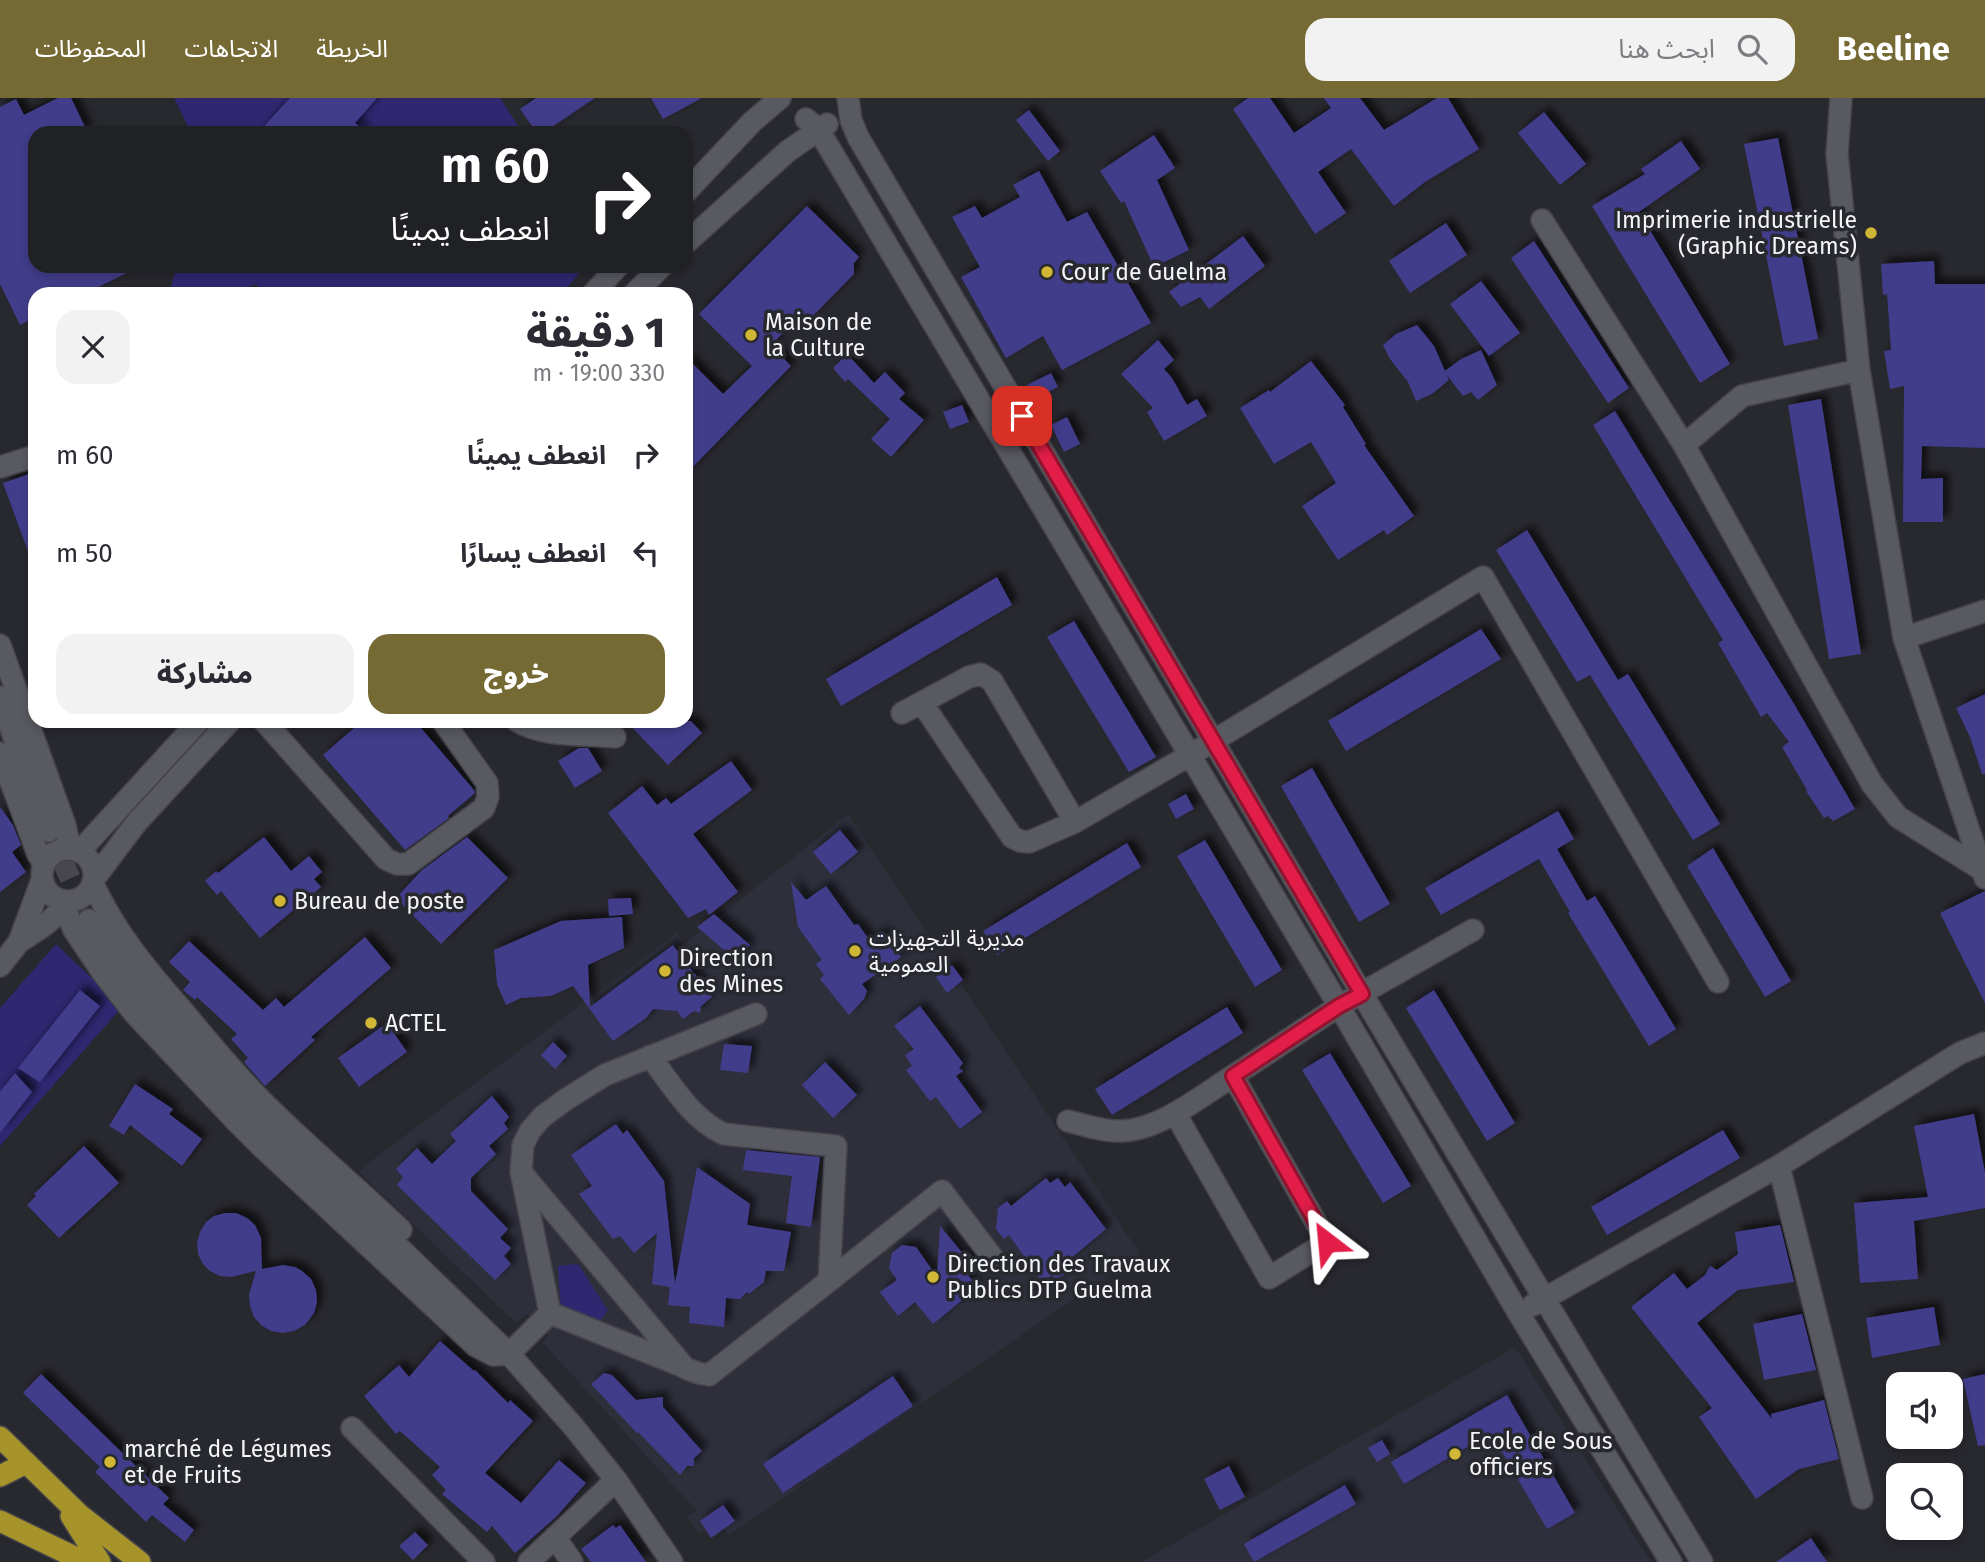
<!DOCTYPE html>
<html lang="ar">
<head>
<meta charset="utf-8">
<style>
	:root { --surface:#fff; --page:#f2f2f3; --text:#2b2b33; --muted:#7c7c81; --accent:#766a34 }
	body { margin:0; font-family:"Fira Sans","Noto Sans Arabic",sans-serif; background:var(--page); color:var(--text); direction:rtl; height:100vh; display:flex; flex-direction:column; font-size:26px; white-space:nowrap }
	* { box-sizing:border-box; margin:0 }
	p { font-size:23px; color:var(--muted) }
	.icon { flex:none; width:38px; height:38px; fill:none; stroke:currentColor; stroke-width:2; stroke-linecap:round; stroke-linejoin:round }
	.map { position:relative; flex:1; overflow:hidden; direction:ltr }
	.sheet { position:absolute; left:28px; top:189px; width:665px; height:441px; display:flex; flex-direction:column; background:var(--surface); border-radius:21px; box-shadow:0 4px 10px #0003; direction:rtl }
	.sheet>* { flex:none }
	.guide { position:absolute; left:28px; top:28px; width:665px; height:147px; border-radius:21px; box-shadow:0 4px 10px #0003; direction:rtl; background:#202124; color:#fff; overflow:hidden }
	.fabs { position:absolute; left:1886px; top:1274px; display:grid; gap:14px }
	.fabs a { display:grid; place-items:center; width:77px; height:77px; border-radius:14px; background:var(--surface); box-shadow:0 4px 10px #0003; font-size:35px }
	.pin { position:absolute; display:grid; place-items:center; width:60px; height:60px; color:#fff; margin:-30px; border-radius:14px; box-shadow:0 4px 10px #0006 }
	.me { position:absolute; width:77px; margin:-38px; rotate:331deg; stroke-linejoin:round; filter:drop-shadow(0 0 5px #0008) }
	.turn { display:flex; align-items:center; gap:24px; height:147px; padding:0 28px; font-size:32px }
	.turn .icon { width:91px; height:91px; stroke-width:2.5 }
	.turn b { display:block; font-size:49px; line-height:60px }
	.round { display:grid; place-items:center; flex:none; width:74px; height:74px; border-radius:21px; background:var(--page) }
	.overview { display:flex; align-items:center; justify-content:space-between; height:119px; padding:0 28px }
	h1 { font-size:42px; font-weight:800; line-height:52px }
	.button { display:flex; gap:14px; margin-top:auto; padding:14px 28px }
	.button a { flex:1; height:80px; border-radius:21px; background:var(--accent); color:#fff; font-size:28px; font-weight:800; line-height:80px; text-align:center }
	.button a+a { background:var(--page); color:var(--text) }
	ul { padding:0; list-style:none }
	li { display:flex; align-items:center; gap:21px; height:98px; padding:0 28px }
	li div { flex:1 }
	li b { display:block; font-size:26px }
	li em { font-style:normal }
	header { display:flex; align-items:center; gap:42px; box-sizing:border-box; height:98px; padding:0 35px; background:var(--accent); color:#fff }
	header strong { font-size:33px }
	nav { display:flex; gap:38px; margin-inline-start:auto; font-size:24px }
	.search { width:490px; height:63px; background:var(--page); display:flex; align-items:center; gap:18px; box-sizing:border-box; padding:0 24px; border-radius:21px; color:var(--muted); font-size:26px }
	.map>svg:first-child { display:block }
	.built { fill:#2f2f3c }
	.green { fill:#2f2770 }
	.building { fill:#423c8b; filter:url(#shadow) }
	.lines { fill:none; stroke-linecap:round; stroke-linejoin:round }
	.minor-tunnel { stroke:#47474d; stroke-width:21; stroke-dasharray:21 10; stroke-linecap:butt }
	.minor-casing { stroke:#434349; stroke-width:24 }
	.major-casing { stroke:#434349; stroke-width:24 }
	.minor { stroke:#595961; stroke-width:21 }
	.major { stroke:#a6942a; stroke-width:21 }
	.route-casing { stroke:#92132f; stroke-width:18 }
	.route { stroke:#e11d48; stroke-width:12 }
	.poi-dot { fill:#d1b736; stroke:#28282f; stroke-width:2.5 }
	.labels { text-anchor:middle; stroke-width:7; stroke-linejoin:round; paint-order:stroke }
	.poi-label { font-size:23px; fill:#f4f5f9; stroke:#28282f; text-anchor:start }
</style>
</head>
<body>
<header>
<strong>Beeline</strong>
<div class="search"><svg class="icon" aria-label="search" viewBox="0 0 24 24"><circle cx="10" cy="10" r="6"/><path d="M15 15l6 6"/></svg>ابحث هنا</div>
<nav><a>الخريطة</a><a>الاتجاهات</a><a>المحفوظات</a></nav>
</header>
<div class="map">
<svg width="1985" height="1464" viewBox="0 0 1985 1464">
	<defs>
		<filter id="shadow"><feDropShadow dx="6" dy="-6" stdDeviation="3.5" flood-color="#0009"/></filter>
	</defs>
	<rect width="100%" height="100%" fill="#28282f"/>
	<path class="built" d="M 848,716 L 1140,1156 L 729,1437 L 717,1423 L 699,1435 L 687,1419 L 697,1413 L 543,1245 L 548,1237 L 527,1216 L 516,1225 L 359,1074 L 375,1060 L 677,835 L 686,845 Z
		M 1515,1249 L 1651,1464 L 1141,1464 Z"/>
	<path class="green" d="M 174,0 L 500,0 L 523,35 L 191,35 Z
		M 177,168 L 586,168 L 561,196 L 264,196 L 256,186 L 234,196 L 169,196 Z
		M 56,846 L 122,909 L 0,1048 L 0,910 Z
		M 578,1166 L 608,1212 L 599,1224 L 561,1213 L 558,1168 Z"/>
	<path class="building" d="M 58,0 L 71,0 L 88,35 L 35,35 L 35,168 L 141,168 L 84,196 L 35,196 L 35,220 L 20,227 L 0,186 L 0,9 L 16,1 L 24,17 Z
		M 290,0 L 377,0 L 355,25 L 366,35 L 258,35 Z
		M 536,0 L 595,0 L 543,35 L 537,35 L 520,11 Z
		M 651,0 L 702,0 L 663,21 Z
		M 1248,0 L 1270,0 L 1294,35 L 1331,10 L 1324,0 L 1360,0 L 1384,32 L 1437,0 L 1448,0 L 1479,51 L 1425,84 L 1394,108 L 1351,51 L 1318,74 L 1346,115 L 1315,136 L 1233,11 Z
		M 1029,12 L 1060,53 L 1048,63 L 1016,22 Z
		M 1544,14 L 1586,66 L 1560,87 L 1518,35 Z
		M 1154,37 L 1175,70 L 1157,82 L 1189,152 L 1154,169 L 1124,103 L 1121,105 L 1100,73 Z
		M 1778,40 L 1818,241 L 1784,248 L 1744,46 Z
		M 1681,43 L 1700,71 L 1639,114 L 1730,266 L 1700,285 L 1592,108 L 1645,76 L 1641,71 Z
		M 1039,73 L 1067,124 L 1087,114 L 1151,225 L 1062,272 L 1043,238 L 1006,260 L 961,179 L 980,169 L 952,119 L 975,108 L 982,120 L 1020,99 L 1013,87 Z
		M 807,108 L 859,159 L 854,165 L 854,176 L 805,226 L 794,224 L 771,247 L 791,268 L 686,376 L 686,259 L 723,296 L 752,268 L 699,216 Z
		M 1446,125 L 1467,157 L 1410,195 L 1389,163 Z
		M 1243,138 L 1265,168 L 1209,211 L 1200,199 L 1181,209 L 1169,194 Z
		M 1534,143 L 1629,290 L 1608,305 L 1511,160 Z
		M 1934,163 L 1935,186 L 1985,186 L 1985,350 L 1922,348 L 1921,381 L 1943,380 L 1943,424 L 1903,424 L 1904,288 L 1890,291 L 1884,253 L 1891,252 L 1887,196 L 1883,197 L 1881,166 Z
		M 1481,183 L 1520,235 L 1489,258 L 1450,206 Z
		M 1417,227 L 1434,248 L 1445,273 L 1461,261 L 1481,252 L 1497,287 L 1478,302 L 1471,294 L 1463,298 L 1446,276 L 1449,282 L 1432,296 L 1416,303 L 1408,284 L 1390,261 L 1383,247 L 1396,236 Z
		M 1158,242 L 1174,262 L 1164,271 L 1172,280 L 1187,307 L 1197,301 L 1207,318 L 1164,343 L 1147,314 L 1153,310 L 1121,276 Z
		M 847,256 L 874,285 L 885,274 L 905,295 L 899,301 L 924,322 L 891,359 L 871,341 L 890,321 L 848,281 L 845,284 L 833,270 Z
		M 1311,263 L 1345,307 L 1343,309 L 1366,346 L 1364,347 L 1414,418 L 1387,437 L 1384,432 L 1338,462 L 1302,408 L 1336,385 L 1311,344 L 1274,366 L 1240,310 L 1269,292 L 1270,294 Z
		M 1051,275 L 1058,289 L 1034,301 L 1027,287 Z
		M 1821,301 L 1861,556 L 1829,561 L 1788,307 Z
		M 962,307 L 969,324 L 950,331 L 943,314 Z
		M 1615,313 L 1794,606 L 1855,711 L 1833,723 L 1828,718 L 1824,720 L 1806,693 L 1807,692 L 1782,649 L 1789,644 L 1767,615 L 1761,619 L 1718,545 L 1723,542 L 1593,327 Z
		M 1067,319 L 1080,346 L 1064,354 L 1051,327 Z
		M 35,374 L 35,467 L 33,467 L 3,385 Z
		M 1527,432 L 1618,582 L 1628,576 L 1720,726 L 1693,742 L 1590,577 L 1577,584 L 1496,452 Z
		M 997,479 L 1012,507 L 841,608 L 826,581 Z
		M 1074,523 L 1156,659 L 1129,674 L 1047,539 Z
		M 1481,531 L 1501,561 L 1346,653 L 1328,623 Z
		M 1985,596 L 1985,676 L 1982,676 L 1970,639 L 1956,610 Z
		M 362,623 L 415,623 L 474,692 L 475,695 L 448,718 L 449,720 L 405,752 L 323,657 Z
		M 626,623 L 691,623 L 702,635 L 668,667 Z
		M 579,650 L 588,650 L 602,673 L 575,690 L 558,663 Z
		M 731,663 L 752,692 L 693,736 L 738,794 L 709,817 L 706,811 L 688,820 L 608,715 L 642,688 L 657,707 L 666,700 L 671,706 Z
		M 1312,670 L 1390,806 L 1359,824 L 1281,688 Z
		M 1186,696 L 1194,711 L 1176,721 L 1168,706 Z
		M 0,709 L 13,727 L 21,747 L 12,754 L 26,774 L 0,794 Z
		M 1558,713 L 1574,741 L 1557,751 L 1587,803 L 1595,798 L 1676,931 L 1649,948 L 1568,815 L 1570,814 L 1539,761 L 1441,817 L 1425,790 Z
		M 840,732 L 858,754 L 831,776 L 813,754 Z
		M 264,739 L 291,773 L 309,758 L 322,774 L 314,781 L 321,789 L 260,840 L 221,793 L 217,797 L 205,783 L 216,773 L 218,775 Z
		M 467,739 L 508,780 L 441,846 L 396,800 L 422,772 Z
		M 1205,742 L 1282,872 L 1255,889 L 1177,758 Z
		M 1127,745 L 1141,769 L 997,857 L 983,833 Z
		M 1713,750 L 1791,883 L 1765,899 L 1687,768 Z
		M 791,784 L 806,802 L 826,788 L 854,827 L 858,826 L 870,843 L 881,833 L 901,859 L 862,886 L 867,893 L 864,901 L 849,917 L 820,881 L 824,877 L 816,866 L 822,862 L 798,829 Z
		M 1985,793 L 1985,905 L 1940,815 Z
		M 631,800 L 633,816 L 609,818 L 608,801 Z
		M 714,816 L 750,847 L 737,863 L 697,829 Z
		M 622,819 L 624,850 L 588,867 L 590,909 L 673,847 L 712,899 L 701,908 L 700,915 L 694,913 L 683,921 L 677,913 L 653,911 L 646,920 L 613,943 L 573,888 L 551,898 L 521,900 L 506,907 L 497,886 L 494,852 L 561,823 Z
		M 365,839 L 391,870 L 311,939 L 315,942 L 265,988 L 244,964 L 248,960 L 231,941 L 237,936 L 197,899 L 195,902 L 183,892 L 190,884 L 169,864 L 189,843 L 263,912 L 276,900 L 284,909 Z
		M 952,867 L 963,882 L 947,895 L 936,879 Z
		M 80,892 L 100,908 L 40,984 L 18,970 Z
		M 1434,892 L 1515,1025 L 1487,1043 L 1406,910 Z
		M 920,908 L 963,965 L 959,970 L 963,973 L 956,978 L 982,1014 L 960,1031 L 936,999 L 930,1003 L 906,972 L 912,968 L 905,957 L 914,951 L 894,928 Z
		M 1227,909 L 1243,935 L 1112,1017 L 1095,991 Z
		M 387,925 L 407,954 L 359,989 L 338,960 Z
		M 553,944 L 567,958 L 555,971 L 541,957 Z
		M 724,946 L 752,948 L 748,975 L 720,972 Z
		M 1330,955 L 1411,1088 L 1383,1105 L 1302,972 Z
		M 825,964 L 857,997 L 833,1020 L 802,987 Z
		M 15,975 L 32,994 L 0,1035 L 0,994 Z
		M 135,986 L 173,1011 L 169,1016 L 202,1041 L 182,1068 L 130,1027 L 124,1037 L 109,1028 Z
		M 492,998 L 509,1019 L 504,1025 L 508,1031 L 489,1048 L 496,1056 L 471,1080 L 471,1093 L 508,1131 L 500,1140 L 511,1150 L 504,1158 L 511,1166 L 495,1182 L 397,1087 L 403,1079 L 396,1071 L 417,1050 L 432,1066 L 456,1043 L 450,1036 Z
		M 1974,1016 L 1985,1075 L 1985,1110 L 1914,1123 L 1918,1181 L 1860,1185 L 1854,1105 L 1928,1099 L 1914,1028 Z
		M 616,1026 L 623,1036 L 627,1032 L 664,1083 L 675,1186 L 697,1069 L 750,1106 L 747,1127 L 791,1134 L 784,1173 L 766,1173 L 764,1184 L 749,1196 L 747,1194 L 740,1201 L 726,1200 L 724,1229 L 689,1225 L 690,1209 L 668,1207 L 670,1189 L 652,1186 L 657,1135 L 634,1155 L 620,1138 L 613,1141 L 579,1096 L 592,1088 L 571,1057 Z
		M 1723,1032 L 1740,1060 L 1607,1137 L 1591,1109 Z
		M 84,1048 L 119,1085 L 59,1140 L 27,1107 L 36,1098 L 34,1096 Z
		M 746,1052 L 820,1059 L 811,1129 L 786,1125 L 792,1078 L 743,1072 Z
		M 1046,1080 L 1050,1085 L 1058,1080 L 1065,1089 L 1070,1084 L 1106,1131 L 1064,1166 L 1069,1173 L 1055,1183 L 1052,1177 L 1043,1185 L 1009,1137 L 1004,1141 L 996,1131 L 998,1110 L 1007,1103 L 1011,1108 Z
		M 225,1115 L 236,1115 L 247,1120 L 255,1127 L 261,1140 L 262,1171 L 283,1167 L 295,1169 L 302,1173 L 311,1181 L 316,1192 L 317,1204 L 314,1215 L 305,1227 L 294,1233 L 283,1235 L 271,1233 L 261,1227 L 254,1219 L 250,1208 L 249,1196 L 256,1173 L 231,1179 L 220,1178 L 210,1173 L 203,1166 L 198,1156 L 197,1144 L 200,1134 L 206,1124 L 214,1118 Z
		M 1780,1127 L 1794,1184 L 1738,1192 L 1697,1225 L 1772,1321 L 1771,1316 L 1824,1302 L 1839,1361 L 1799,1371 L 1756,1401 L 1699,1319 L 1712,1310 L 1631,1209 L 1674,1175 L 1687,1191 L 1705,1177 L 1710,1168 L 1717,1172 L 1738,1156 L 1735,1134 Z
		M 940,1128 L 965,1158 L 969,1155 L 979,1167 L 968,1177 L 978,1189 L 933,1226 L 915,1204 L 898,1218 L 880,1194 L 897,1182 L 889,1170 L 892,1155 L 902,1147 L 916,1149 L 937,1179 Z
		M 1934,1209 L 1940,1247 L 1872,1260 L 1866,1220 Z
		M 1802,1216 L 1816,1272 L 1764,1282 L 1753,1226 Z
		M 440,1243 L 474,1273 L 475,1272 L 508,1305 L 510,1302 L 533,1323 L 485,1375 L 521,1405 L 559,1362 L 586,1385 L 556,1419 L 515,1455 L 492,1428 L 487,1434 L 442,1396 L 446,1392 L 432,1377 L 440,1369 L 400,1333 L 396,1336 L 364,1298 L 399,1267 L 409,1279 Z
		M 604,1275 L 612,1277 L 636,1302 L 663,1299 L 663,1309 L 702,1353 L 694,1360 L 694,1368 L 687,1368 L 680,1377 L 638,1334 L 637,1335 L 591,1286 Z
		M 41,1276 L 169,1400 L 163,1406 L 194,1432 L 185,1444 L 152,1417 L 146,1424 L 95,1374 L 100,1369 L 23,1295 Z
		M 1985,1276 L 1985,1347 L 1978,1348 L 1963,1281 Z
		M 893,1278 L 913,1308 L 783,1395 L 763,1366 Z
		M 1507,1297 L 1575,1415 L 1547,1431 L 1491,1335 L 1404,1386 L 1391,1364 Z
		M 1382,1342 L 1390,1356 L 1377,1364 L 1368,1350 Z
		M 1229,1368 L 1245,1399 L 1220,1412 L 1204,1381 Z
		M 1345,1387 L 1356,1406 L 1254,1464 L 1244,1446 Z
		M 723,1407 L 735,1423 L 711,1440 L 700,1423 Z
		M 613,1427 L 616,1430 L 620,1427 L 646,1464 L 591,1464 L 581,1451 Z
		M 415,1434 L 428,1447 L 413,1462 L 399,1448 Z
		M 1811,1440 L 1827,1464 L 1776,1464 Z"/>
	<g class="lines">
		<path class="minor-tunnel" d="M 49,733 L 89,822"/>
		<g class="minor-casing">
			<path id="minor" d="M 848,0 L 851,22 L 858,39 L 1362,896 L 1702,1464
				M 1841,0 L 1837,56 L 1859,272 L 1904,540 L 1985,780
				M 806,21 L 818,31 L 1339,908 L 1519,1216 L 1671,1464
				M 686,94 L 752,24 L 780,0
				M 1542,122 L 1684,347 L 1872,686 L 1898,719 L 1981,771
				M 686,145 L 788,53 L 827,26
				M 593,196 L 618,168
				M 634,196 L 662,168
				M 1684,347 L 1742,298 L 1859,272
				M 0,369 L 35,358
				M 1904,540 L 1985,513
				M 0,547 L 65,727 L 70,751
				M 0,599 L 35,700 L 49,733
				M 922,605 L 1012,739 L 1020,743 L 1029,744 L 1075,724 L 1190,657 L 1483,479 L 1718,884
				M 902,615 L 969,579 L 981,576 L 992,583 L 1075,724
				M 264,623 L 386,761 L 397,766 L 408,766 L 484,710 L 488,699 L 487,685 L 443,623
				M 517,623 C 542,639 585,636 615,639
				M 0,655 L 38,756 L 44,766
				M42 777a26 26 0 1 1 52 0a26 26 0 1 1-52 0Z
				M 79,754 L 199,623
				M 94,781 L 137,724 L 230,623
				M 93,786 C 116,835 146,871 182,912 C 206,941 230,970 256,997 C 302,1044 353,1086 401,1132
				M 66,803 L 68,818 L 74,832 L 103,875 L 134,915 L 235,1022 L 263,1050 L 476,1248 L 493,1257 L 509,1256 L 550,1215
				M 89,822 L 132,882 L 214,979 L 248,1014 L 384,1135 L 509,1256 L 573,1328 L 616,1382 L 672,1464
				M 19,844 C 35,833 57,823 64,803
				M 0,868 L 19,844 L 42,782
				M 1175,1015 L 1269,1180 L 1327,1144 L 1233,978 L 1339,908 L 1473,832
				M 1068,1023 C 1085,1027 1104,1034 1121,1033 C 1160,1032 1201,998 1233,978
				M 1779,1068 L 1862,1400
				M 521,1074 L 685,1270 L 698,1275 L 709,1277 L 829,1183 L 836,1048 L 724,1036 C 691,1021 672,987 650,958
				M 829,1183 L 942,1093 L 993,1160
				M 1533,1207 L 1779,1068 L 1960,955 L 1985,945
				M 682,1268 L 550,1215 L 521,1074 L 523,1047 L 530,1033 L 542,1019 L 565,1002 L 605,977 L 756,916
				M 352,1330 L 484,1464
				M 555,1439 L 572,1464
				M 529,1464 L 616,1382"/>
		</g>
		<g class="major-casing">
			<path id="major" d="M 0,1339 L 80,1417 L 140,1464
				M 0,1378 L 26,1365
				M 71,1418 L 100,1464
				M 0,1423 L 85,1464"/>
		</g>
		<use href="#minor" class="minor"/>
		<use href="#major" class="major"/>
	</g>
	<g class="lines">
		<g class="route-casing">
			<path id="route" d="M 1022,318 L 1362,896 L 1339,908 L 1233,978 L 1327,1144"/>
		</g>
		<use href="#route" class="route"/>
	</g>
	<g class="poi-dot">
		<circle cx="1871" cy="135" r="7"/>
		<circle cx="1047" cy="174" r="7"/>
		<circle cx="751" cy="237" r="7"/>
		<circle cx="280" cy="803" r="7"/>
		<circle cx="855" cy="853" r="7"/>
		<circle cx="665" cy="873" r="7"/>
		<circle cx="371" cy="925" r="7"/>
		<circle cx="933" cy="1179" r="7"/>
		<circle cx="1455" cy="1356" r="7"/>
		<circle cx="110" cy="1364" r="7"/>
	</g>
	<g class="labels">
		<g class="poi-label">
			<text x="1857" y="130" text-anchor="end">Imprimerie industrielle<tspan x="1857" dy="26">(Graphic Dreams)</tspan></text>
			<text x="1061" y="182">Cour de Guelma</text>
			<text x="765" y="232">Maison de<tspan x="765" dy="26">la Culture</tspan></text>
			<text x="294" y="811">Bureau de poste</text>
			<text x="869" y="848">مديرية التجهيزات<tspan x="869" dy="26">العمومية</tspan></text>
			<text x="679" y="868">Direction<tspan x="679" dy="26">des Mines</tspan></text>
			<text x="385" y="933">ACTEL</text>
			<text x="947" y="1174">Direction des Travaux<tspan x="947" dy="26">Publics DTP Guelma</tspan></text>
			<text x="1469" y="1351">Ecole de Sous<tspan x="1469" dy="26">officiers</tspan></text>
			<text x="124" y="1359">marché de Légumes<tspan x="124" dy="26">et de Fruits</tspan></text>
		</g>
	</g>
</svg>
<div class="fabs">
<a><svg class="icon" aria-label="sound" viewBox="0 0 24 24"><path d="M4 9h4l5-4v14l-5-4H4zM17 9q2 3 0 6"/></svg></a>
<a><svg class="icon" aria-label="search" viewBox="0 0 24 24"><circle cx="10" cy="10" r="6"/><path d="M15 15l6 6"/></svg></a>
</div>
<div class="pin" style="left:1022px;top:318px;background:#d93025"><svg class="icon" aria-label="arrive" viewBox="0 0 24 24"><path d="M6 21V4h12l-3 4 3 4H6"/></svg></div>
<svg class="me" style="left:1327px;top:1144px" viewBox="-20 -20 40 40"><path d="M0-17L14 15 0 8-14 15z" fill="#e11d48" stroke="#fff" stroke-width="4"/></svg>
<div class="guide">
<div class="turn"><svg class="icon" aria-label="right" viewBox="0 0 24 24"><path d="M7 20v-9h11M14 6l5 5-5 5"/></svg><div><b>60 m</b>انعطف يمينًا</div></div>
</div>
<section class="sheet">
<div class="overview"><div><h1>1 دقيقة</h1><p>330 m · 19:00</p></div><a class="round"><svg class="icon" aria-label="close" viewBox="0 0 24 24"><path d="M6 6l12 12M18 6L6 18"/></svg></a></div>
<ul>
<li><svg class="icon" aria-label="right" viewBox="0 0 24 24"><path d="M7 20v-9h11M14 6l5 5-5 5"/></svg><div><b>انعطف يمينًا</b></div><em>60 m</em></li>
<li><svg class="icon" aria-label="left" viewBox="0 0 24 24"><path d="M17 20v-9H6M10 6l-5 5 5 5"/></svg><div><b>انعطف يسارًا</b></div><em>50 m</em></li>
</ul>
<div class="button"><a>خروج</a><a>مشاركة</a></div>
</section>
</div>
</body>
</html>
